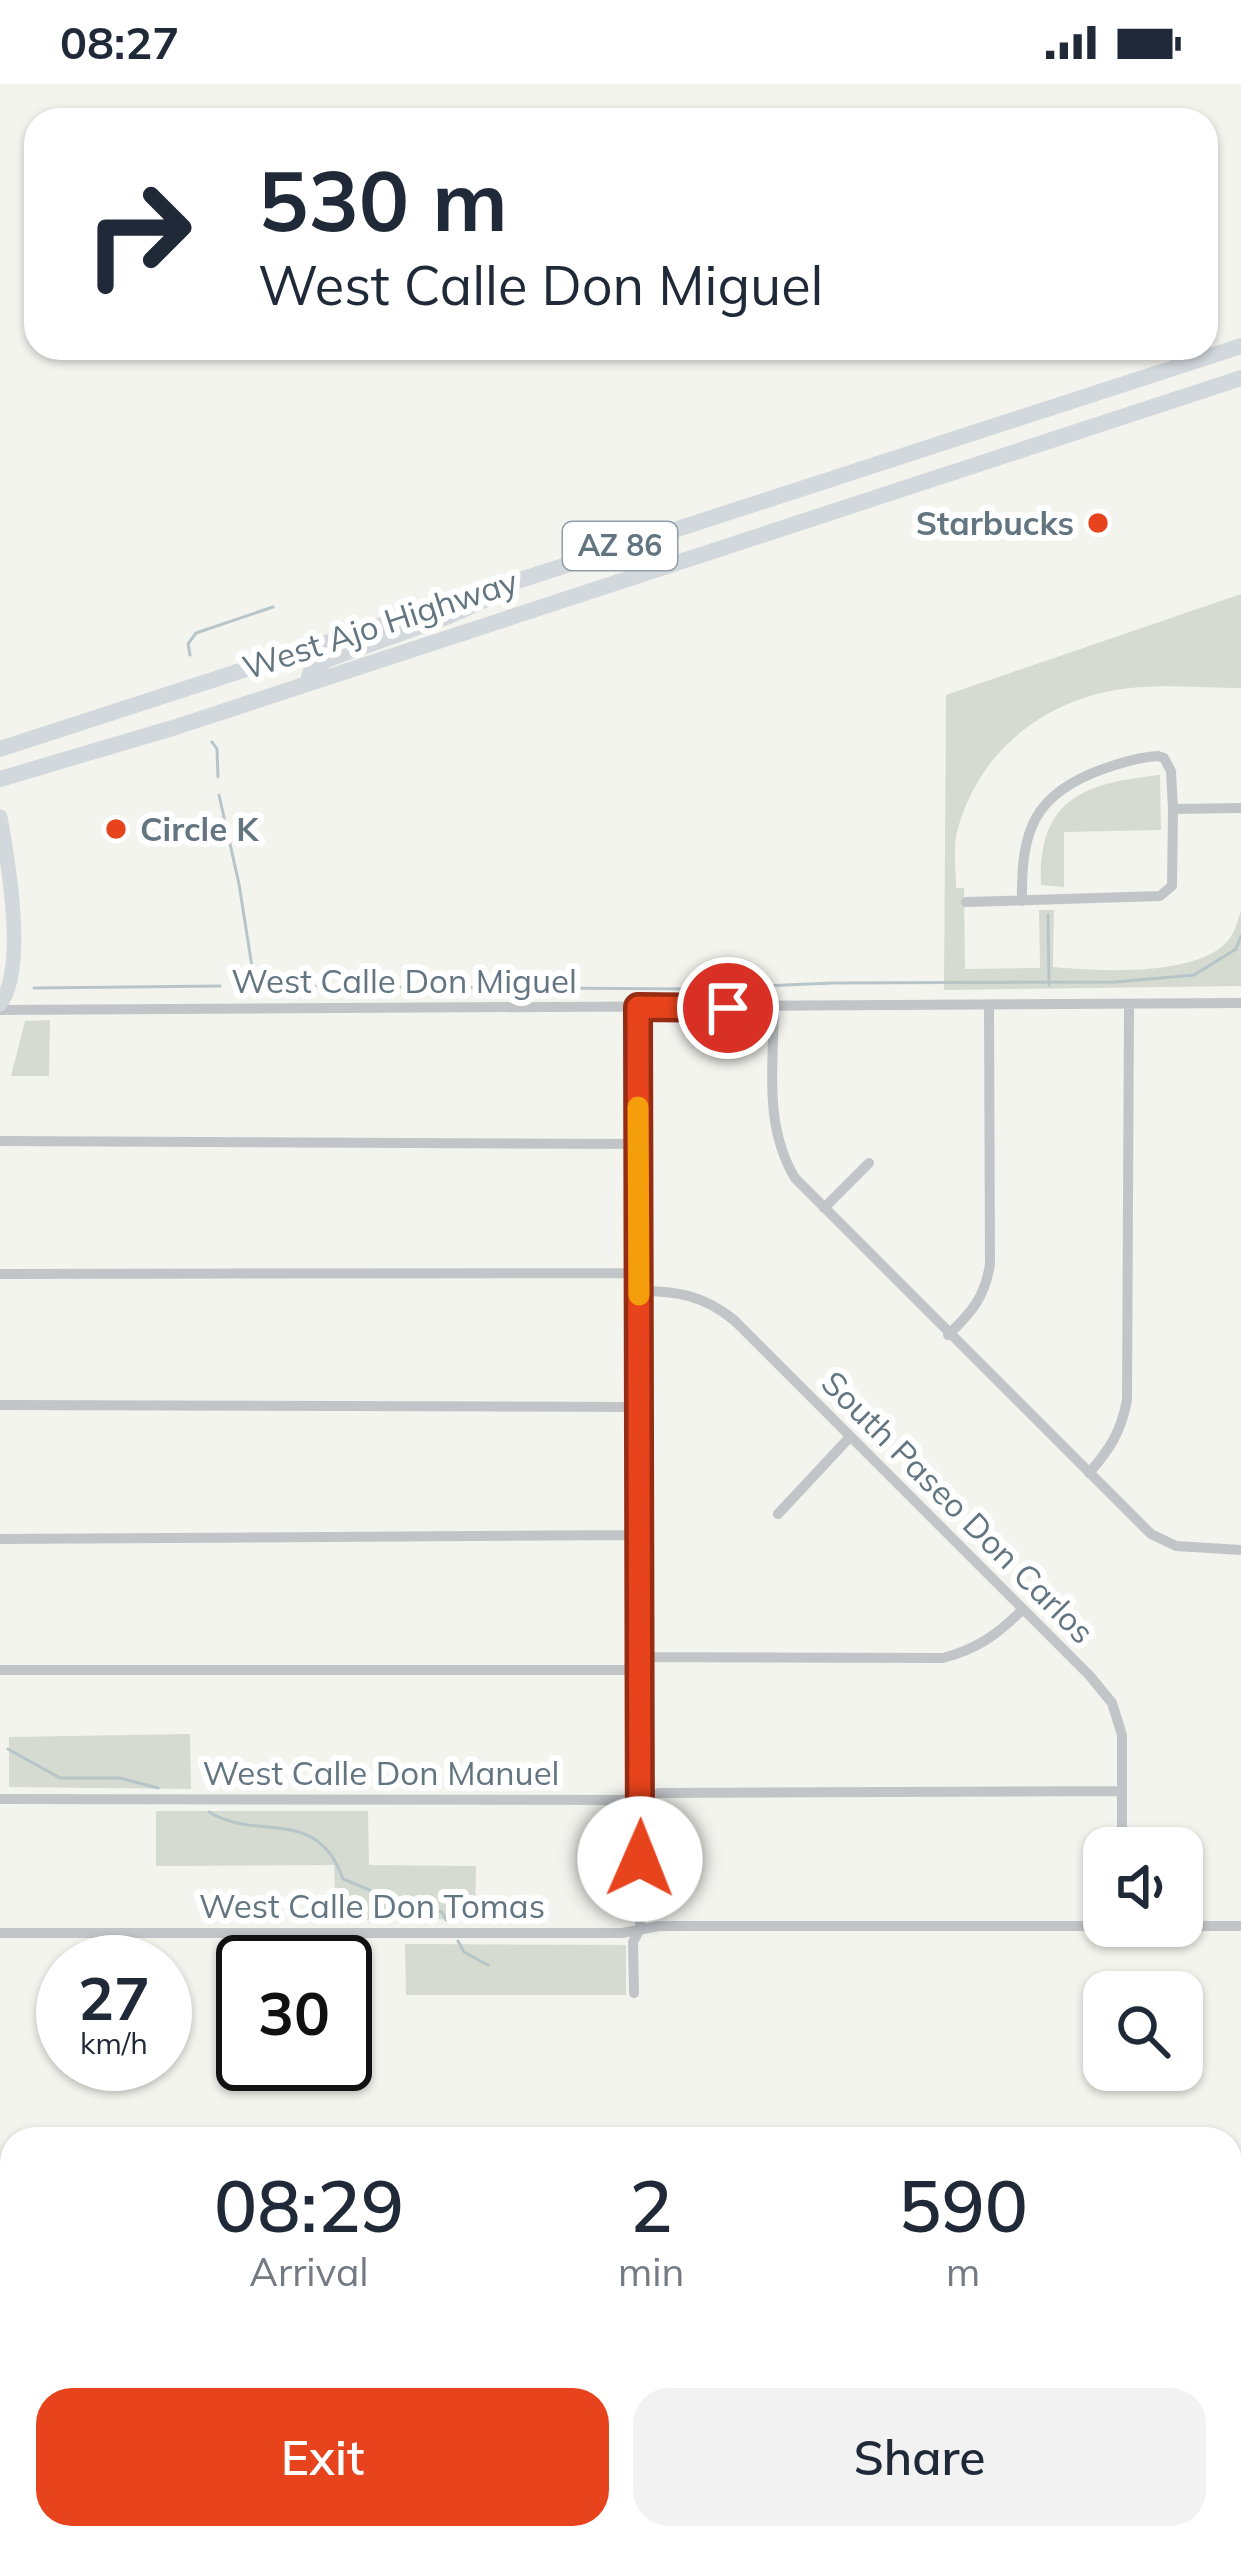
<!DOCTYPE html>
<html lang="en">
<head>
<meta charset="utf-8">
<style>
	:root { --surface:#fff; --page:#f2f2f3; --text:#1f2937; --muted:#747a83; --accent:#e7431c }
	body { margin:0; font-family:Mulish,sans-serif; background:var(--page); color:var(--text); height:100vh; display:flex; flex-direction:column; font-size:45px; white-space:nowrap }
	* { box-sizing:border-box; margin:0 }
	p { font-size:39px; color:var(--muted) }
	.icon { flex:none; width:66px; height:66px; fill:none; stroke:currentColor; stroke-width:2; stroke-linecap:round; stroke-linejoin:round }
	.map { position:relative; flex:1; overflow:hidden }
	.details { position:absolute; left:0px; top:2043px; width:1242px; height:423px; display:flex; flex-direction:column; background:var(--surface); border-radius:36px 36px 0 0; box-shadow:0 3px 9px #0004 }
	.details>* { flex:none }
	.hud { position:absolute; left:24px; top:24px; width:1194px; height:252px; border-radius:36px; box-shadow:0 3px 9px #0004; background:#fff; color:var(--text); overflow:hidden }
	.tools { position:absolute; left:1083px; top:1743px; display:grid; gap:24px }
	.tools a { display:grid; place-items:center; width:120px; height:120px; border-radius:24px; background:var(--surface); box-shadow:0 3px 9px #0004; font-size:60px }
	.speed { position:absolute; left:36px; top:1851px; display:flex; gap:24px; font-size:60px; font-weight:700; text-align:center }
	.speed>* { display:grid; place-content:center; width:156px; height:156px; border-radius:50%; background:var(--surface); box-shadow:0 3px 9px #0004; line-height:1 }
	.speed small { font-size:30px; font-weight:400 }
	.speed .limit { border:6px solid #111; border-radius:18px; background:#fff; color:#111 }
	.pin { position:absolute; display:grid; place-items:center; width:102px; height:102px; color:#fff; margin:-51px; border:6px solid #fff; border-radius:50%; box-shadow:0 3px 12px #0007 }
	.me { position:absolute; width:132px; margin:-66px; rotate:1deg; stroke-linejoin:round; filter:drop-shadow(0 0 9px #0008) }
	.turn { display:flex; align-items:center; gap:42px; height:252px; padding:0 36px; font-size:54px }
	.turn .icon { width:156px; height:156px; stroke-width:2.5 }
	.turn b { display:block; font-size:84px; line-height:102px }
	.eta { display:flex; justify-content:space-evenly; align-items:center; height:204px; text-align:center }
	.eta b { font-size:72px; font-weight:600; line-height:84px }
	.button { display:flex; gap:24px; margin-top:auto; padding:24px 36px }
	.button a { flex:1; height:138px; border-radius:36px; background:var(--accent); color:#fff; font-size:48px; font-weight:600; line-height:138px; text-align:center }
	.button a+a { background:var(--page); color:var(--text) }
	.status { display:flex; justify-content:space-between; align-items:center; height:84px; padding:0 60px; background:var(--surface); direction:ltr }
	.status svg { height:33px; fill:currentColor }
	.map>svg:first-child { display:block }
	.green { fill:#d5dbd0 }
	.lines { fill:none; stroke-linecap:round; stroke-linejoin:round }
	.stream { stroke:#b8c5c8; stroke-width:3 }
	.street { stroke:#c1c5c8; stroke-width:10 }
	.secondary { stroke:#d3d8dc; stroke-width:15 }
	.primary { stroke:#d3d8dc; stroke-width:16 }
	.route-casing { stroke:#962c12; stroke-width:30 }
	.route { stroke:#e7431c; stroke-width:21 }
	.slow { stroke:#f59e0b; stroke-width:21 }
	.poi-dot { fill:#e7431c; stroke:#fff; stroke-width:4.5 }
	.labels { text-anchor:middle; stroke-width:12; stroke-linejoin:round; paint-order:stroke }
	.shield { fill:#fff; stroke:#919ea7; stroke-width:3 }
	.shield-label { font-size:30px; font-weight:bold; fill:#627581 }
	.poi-label { font-size:33px; font-weight:bold; fill:#627581; stroke:#fff; text-anchor:end }
	.street-label { font-size:33px; fill:#627581; stroke:#fff }
</style>
</head>
<body>
<div class="status"><b>08:27</b><svg viewBox="0 0 49 12"><path d="M0 12V9h3v3zM5 12V6h3v6zM10 12V3h3v9zM15 12V0h3v12zM26 1h20v11H26zM47 4h2v5h-2z"/></svg></div>
<div class="map">
<svg width="1241" height="2465" viewBox="0 0 1241 2465">
	<rect width="100%" height="100%" fill="#f4f4ef"/>
	<path class="green" d="M 1241,510 L 1241,604 C 1205,604 1166,600 1130,604 C 1047,613 978,666 957,748 C 953,765 956,786 956,804 L 964,804 L 965,885 L 1040,884 L 1039,826 L 1054,826 L 1053,883 C 1096,887 1201,894 1230,854 C 1235,847 1238,835 1241,827 L 1241,902 L 944,906 L 946,611 Z
		M 1160,691 L 1161,746 L 1064,748 L 1064,803 L 1041,801 C 1038,716 1082,699 1160,691 Z
		M 50,936 L 49,992 L 11,992 L 25,937 Z
		M 190,1650 L 191,1705 L 9,1703 L 9,1653 Z
		M 156,1727 L 368,1727 L 369,1781 L 476,1782 L 475,1835 L 336,1836 L 334,1781 L 156,1782 Z
		M 405,1860 L 626,1861 L 626,1911 L 406,1911 Z"/>
	<g class="lines">
		<path class="stream" d="M 190,571 L 188,560 L 196,549 L 273,523
			M 212,658 L 217,665 L 218,693
			M 219,711 L 239,800 L 255,902
			M 1048,831 L 1049,901
			M 248,902 L 693,905 L 834,899 L 1115,898 L 1194,891 L 1236,865 L 1241,852
			M 34,904 L 220,902
			M 8,1665 L 60,1694 L 120,1694 L 158,1704
			M 209,1728 C 258,1758 317,1721 343,1795 L 396,1817 L 442,1828 L 446,1836
			M 458,1857 L 464,1868 L 488,1881"/>
		<path class="street" d="M 1022,817 C 1021,747 1033,710 1103,685 C 1120,679 1139,673 1158,672 L 1164,674 L 1171,687 L 1173,725
			M 966,818 L 1160,812 L 1172,802 L 1173,725 L 1241,724
			M 774,925 C 773,982 764,1043 795,1094 L 1151,1450 L 1176,1462 L 1241,1466
			M 0,926 L 1241,919
			M 0,1057 L 638,1060
			M 824,1124 L 869,1079
			M 0,1190 L 639,1189
			M 639,1207 C 677,1207 703,1211 734,1236 L 1090,1592 L 1112,1619 L 1122,1651 L 1122,1764
			M 948,1251 C 972,1228 985,1213 990,1180 L 989,922
			M 0,1321 L 639,1323
			M 1089,1389 C 1110,1365 1121,1348 1127,1316 L 1129,922
			M 778,1430 L 849,1354
			M 0,1455 L 639,1451
			M 640,1573 L 943,1574 C 977,1565 997,1551 1022,1526
			M 0,1586 L 640,1586
			M 0,1715 L 623,1716 L 660,1709 L 1122,1707
			M 1182,1842 L 1241,1842
			M 0,1849 L 622,1849 L 659,1842 L 1104,1842
			M 634,1909 L 633,1858 L 640,1845 L 637,923
			M 721,2454 L 723,2465
			M 1095,2454 L 1095,2465"/>
		<path class="secondary" d="M 0,733 C 8,776 27,885 0,920
			M 1230,2209 L 1241,2209
			M 0,2213 L 12,2213
			M 246,2454 L 246,2465"/>
		<path class="primary" d="M 308,597 L 311,586 L 326,576 L 449,532 L 491,513
			M 0,665 L 1241,262
			M 0,695 L 176,643 L 1241,294"/>
	</g>
	<g class="lines">
		<g class="route-casing">
			<path id="route" d="M 640,1775 L 638,923 L 728,924"/>
		</g>
		<use href="#route" class="route"/>
		<path class="slow" d="M 638,1023 L 639,1211"/>
	</g>
	<g class="poi-dot">
		<circle cx="1098" cy="439" r="12"/>
		<circle cx="116" cy="745" r="12"/>
	</g>
	<g class="labels">
		<rect class="shield" x="563" y="438" width="114" height="48" rx="9"/>
		<g class="shield-label">
			<text x="620" y="472">AZ 86</text>
		</g>
		<g class="poi-label">
			<text x="1074" y="451">Starbucks</text>
			<text x="140" y="757" text-anchor="start">Circle K</text>
		</g>
		<g class="street-label">
			<text transform="translate(380 540) rotate(-18)" y="12">West Ajo Highway</text>
			<text x="404" y="909">West Calle Don Miguel</text>
			<text transform="translate(958 1423) rotate(45)" y="12">South Paseo Don Carlos</text>
			<text x="381" y="1701">West Calle Don Manuel</text>
			<text x="372" y="1834">West Calle Don Tomas</text>
		</g>
	</g>
</svg>
<div class="tools">
<a><svg class="icon" aria-label="sound" viewBox="0 0 24 24"><path d="M4 9h4l5-4v14l-5-4H4zM17 9q2 3 0 6"/></svg></a>
<a><svg class="icon" aria-label="search" viewBox="0 0 24 24"><circle cx="10" cy="10" r="6"/><path d="M15 15l6 6"/></svg></a>
</div>
<div class="speed"><div>27<small>km/h</small></div><div class="limit">30</div></div>
<div class="pin" style="left:728px;top:924px;background:#d93025"><svg class="icon" aria-label="arrive" viewBox="0 0 24 24"><path d="M6 21V4h12l-3 4 3 4H6"/></svg></div>
<svg class="me" style="left:640px;top:1775px" viewBox="-20 -20 40 40"><circle r="19" fill="#fff"/><path d="M0-13L10 11 0 6-10 11z" fill="#e7431c"/></svg>
<div class="hud">
<div class="turn"><svg class="icon" aria-label="right" viewBox="0 0 24 24"><path d="M7 20v-9h11M14 6l5 5-5 5"/></svg><div><b>530 m</b>West Calle Don Miguel</div></div>
</div>
<section class="details">
<div class="eta">
<div><b>08:29</b><p>Arrival</p></div>
<div><b>2</b><p>min</p></div>
<div><b>590</b><p>m</p></div>
</div>
<div class="button"><a>Exit</a><a>Share</a></div>
</section>
</div>
</body>
</html>
